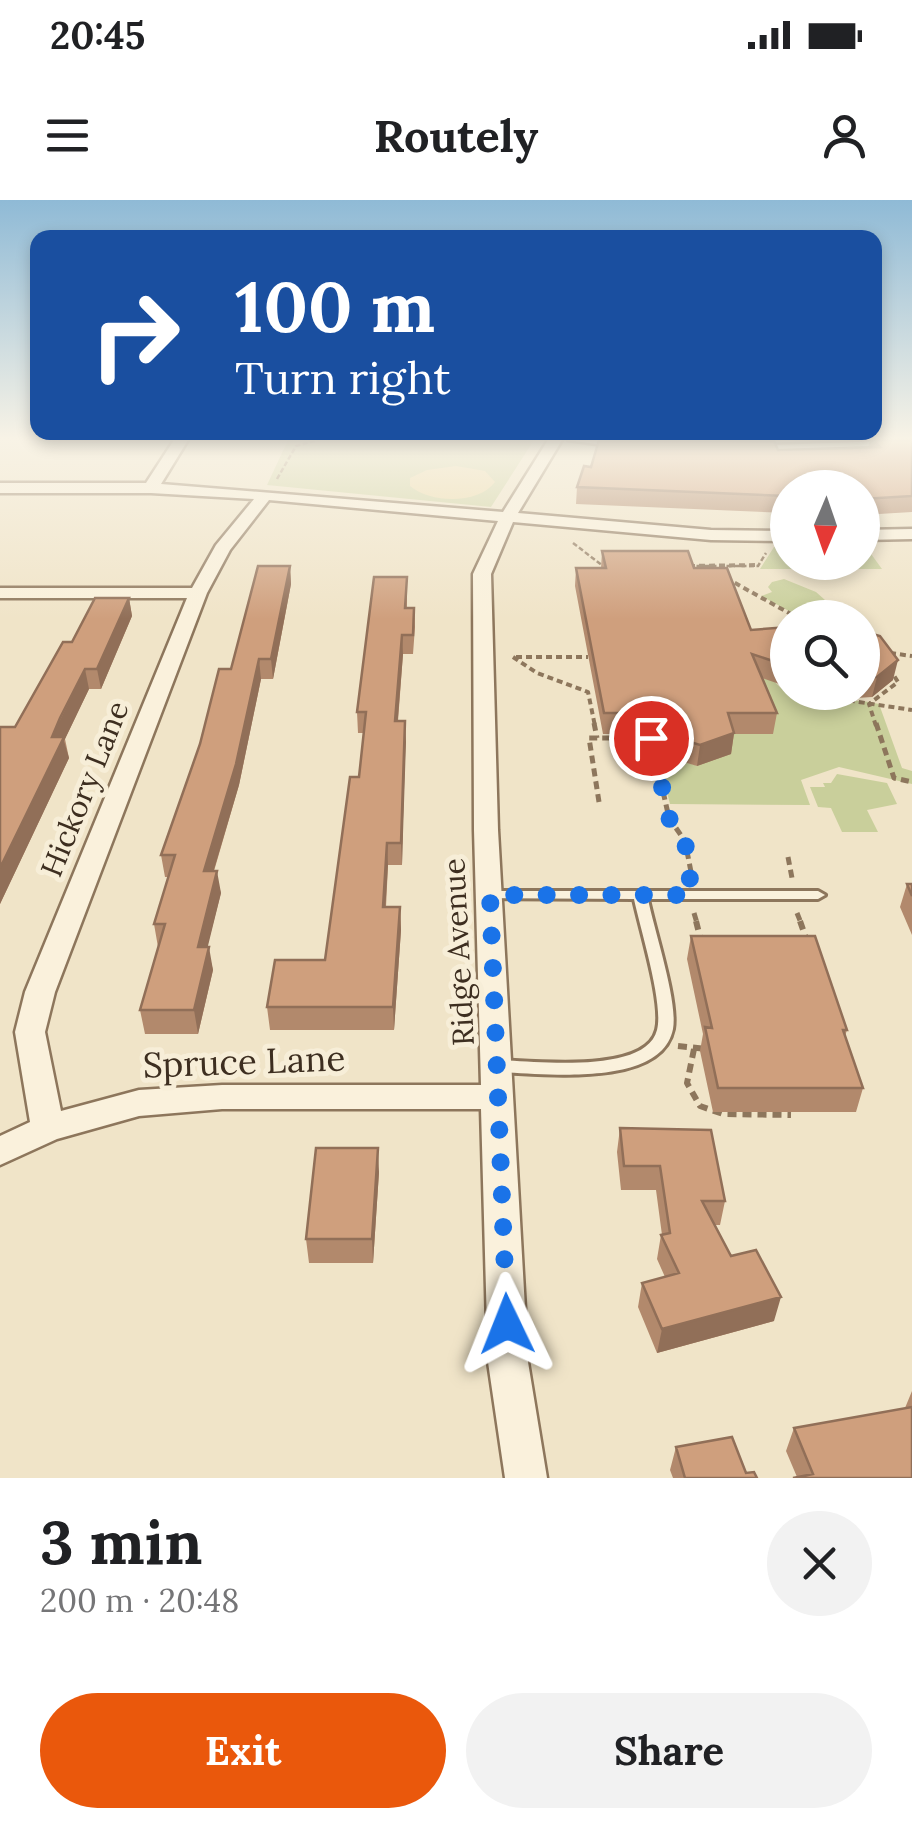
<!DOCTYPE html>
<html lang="en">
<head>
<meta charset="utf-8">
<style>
	:root { --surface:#fff; --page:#f2f2f2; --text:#202124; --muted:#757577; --accent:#ea580c }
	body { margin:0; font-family:Lora,serif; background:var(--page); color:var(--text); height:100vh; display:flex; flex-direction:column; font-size:38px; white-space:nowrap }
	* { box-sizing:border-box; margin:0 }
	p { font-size:32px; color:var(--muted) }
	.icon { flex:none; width:55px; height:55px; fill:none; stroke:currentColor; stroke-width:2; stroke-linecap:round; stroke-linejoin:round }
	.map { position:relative; height:1278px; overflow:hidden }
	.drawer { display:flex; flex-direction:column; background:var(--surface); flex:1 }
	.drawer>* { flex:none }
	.hud { position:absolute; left:30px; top:30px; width:852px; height:210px; border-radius:20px; box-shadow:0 5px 15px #0003; background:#1a4fa0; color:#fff; overflow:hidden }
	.needle { width:65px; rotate:182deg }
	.controls { position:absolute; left:770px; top:270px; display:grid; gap:20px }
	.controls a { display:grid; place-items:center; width:110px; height:110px; border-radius:50%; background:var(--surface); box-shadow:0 5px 15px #0003; font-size:50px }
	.pin { position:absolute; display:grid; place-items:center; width:85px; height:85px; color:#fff; margin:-42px; border:5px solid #fff; border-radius:50%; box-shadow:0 2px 10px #0007 }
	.me { position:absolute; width:110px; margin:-55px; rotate:358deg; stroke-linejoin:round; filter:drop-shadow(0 0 8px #0008) }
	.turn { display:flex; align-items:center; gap:35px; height:210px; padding:0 40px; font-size:45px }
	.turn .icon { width:130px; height:130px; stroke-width:2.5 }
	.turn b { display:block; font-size:70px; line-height:85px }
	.round { display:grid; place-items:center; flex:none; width:105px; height:105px; border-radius:52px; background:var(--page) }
	.headline { display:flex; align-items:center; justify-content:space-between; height:170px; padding:0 40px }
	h1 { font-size:60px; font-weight:700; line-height:75px }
	.button { display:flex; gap:20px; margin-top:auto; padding:20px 40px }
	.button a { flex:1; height:115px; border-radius:60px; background:var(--accent); color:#fff; font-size:40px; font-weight:700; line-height:115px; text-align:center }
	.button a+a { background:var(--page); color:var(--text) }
	.status { display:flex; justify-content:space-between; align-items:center; height:70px; padding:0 50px; background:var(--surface); direction:ltr }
	.status svg { height:28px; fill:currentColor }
	header { display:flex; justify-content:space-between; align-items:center; height:130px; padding:0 40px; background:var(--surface); font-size:45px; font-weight:700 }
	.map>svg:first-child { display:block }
	.green { fill:#c9cf9b }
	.sand { fill:#ecd9a5 }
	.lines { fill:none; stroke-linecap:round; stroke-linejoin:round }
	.service-casing { stroke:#8d765c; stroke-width:6 }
	.minor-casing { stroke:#8d765c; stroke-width:5 }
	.path-far3 { stroke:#8d765c; stroke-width:2.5; stroke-dasharray:5 2.5; stroke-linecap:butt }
	.path-far2 { stroke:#8d765c; stroke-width:4; stroke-dasharray:6 4; stroke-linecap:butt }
	.path-far1 { stroke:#8d765c; stroke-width:5; stroke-dasharray:8 5; stroke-linecap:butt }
	.path { stroke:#8d765c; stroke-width:6; stroke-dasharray:9 6; stroke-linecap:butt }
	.service { fill:#faf1dc; fill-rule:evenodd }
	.minor { fill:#faf1dc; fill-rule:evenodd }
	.wall { fill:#b2896c }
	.shaded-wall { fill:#916f58 }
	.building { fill:#cf9f7d; stroke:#916f58; stroke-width:2.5 }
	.route { stroke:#1a73e8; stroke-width:18; stroke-dasharray:0 32.4 }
	.labels { text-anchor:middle; stroke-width:10; stroke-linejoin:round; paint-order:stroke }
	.street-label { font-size:30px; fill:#3d2e20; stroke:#f7eed8 }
	.near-street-label { font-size:35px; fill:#3d2e20; stroke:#f7eed8 }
</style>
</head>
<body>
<div class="status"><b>20:45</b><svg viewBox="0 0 49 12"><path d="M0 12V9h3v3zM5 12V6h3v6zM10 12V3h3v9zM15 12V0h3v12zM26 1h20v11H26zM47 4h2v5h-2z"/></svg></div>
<header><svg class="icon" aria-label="menu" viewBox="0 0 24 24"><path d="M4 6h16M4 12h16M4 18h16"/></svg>Routely<svg class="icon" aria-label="person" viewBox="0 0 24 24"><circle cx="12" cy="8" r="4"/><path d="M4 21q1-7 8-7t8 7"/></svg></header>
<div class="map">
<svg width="912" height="1278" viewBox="0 0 912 1278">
	<rect width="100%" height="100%" fill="#f0e4c8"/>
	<path class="green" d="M 288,240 L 534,240 L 491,307 L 267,285 Z
		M 774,347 L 787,347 L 788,362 L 862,362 L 866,347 L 882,369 L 760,369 Z
		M 784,379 L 816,392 L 834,408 L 833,415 L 800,417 L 761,396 L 772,392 L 768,387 L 772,382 Z
		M 749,474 L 770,474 C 786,510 846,495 879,504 L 902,568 L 912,571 L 912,584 L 839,567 L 801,580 L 810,605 L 670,604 L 657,554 L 698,566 L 724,534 Z
		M 837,574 L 887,583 L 897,604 L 867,610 L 878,632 L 842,632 L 831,608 L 818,607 L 810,587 L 825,587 L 823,583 L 831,583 Z"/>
	<path class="sand" d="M 456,266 L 485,271 L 495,282 C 479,304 432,304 410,286 L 410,278 L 427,270 Z"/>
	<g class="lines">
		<g class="service-casing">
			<path id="service" d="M 490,691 L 818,691 L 825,695 L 818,699 L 648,699 C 654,730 678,801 673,829 C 661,889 541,873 497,872 L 491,870 L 489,866 L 491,862 L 497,860 C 532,861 646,875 657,830 C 664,804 640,728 634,699 L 485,698 L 483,695 L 485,692 Z"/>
		</g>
		<g class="minor-casing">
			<path id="minor" d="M 174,240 L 188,240 L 161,284 L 503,312 L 548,240 L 562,240 L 518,313 L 711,330 L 788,331 L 788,341 L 711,340 L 513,322 L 491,374 L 498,630 L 528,1162 L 547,1278 L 505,1278 L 488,1162 L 481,909 L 222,909 L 139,916 L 57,939 L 0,965 L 0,936 L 30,922 L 15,832 L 25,792 L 187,398 L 0,398 L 0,388 L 192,388 L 216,345 L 254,299 L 151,293 L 0,293 L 0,283 L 146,283 ZM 269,300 L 498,321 L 473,374 L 474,630 L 481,885 L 222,885 L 139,890 L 61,911 L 45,832 L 55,792 L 207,393 L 230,350 Z
				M 568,240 L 626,240 L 639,245 L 632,249 Z
				M 912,240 L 912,247 L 747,254 L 740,250 L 747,246 Z
				M 912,329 L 912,339 L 862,340 L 862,330 Z"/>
		</g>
		<path class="path-far3" d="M 277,279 L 296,246 L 318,240
			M 573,343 L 603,366
			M 689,366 L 758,366 L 766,353"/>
		<path class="path-far2" d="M 689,366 L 758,365
			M 726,378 L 798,418
			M 890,453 L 912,456
			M 513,457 L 537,473 L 588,492 L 595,526
			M 516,457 L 588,457
			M 839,499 L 912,510
			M 876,526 L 869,504 L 898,482 L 893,474"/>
		<path class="path-far1" d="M 594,523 L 597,538
			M 876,523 L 894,578 L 912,582
			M 599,602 L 589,538 L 651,538 L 669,618 L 685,641 L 692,677
			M 788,657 L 792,678
			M 694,713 L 697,723
			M 797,713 L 801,723"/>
		<path class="path" d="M 696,721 L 701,741
			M 800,721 L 807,741
			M 678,846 L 707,849
			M 694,849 L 687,883 L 700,906 L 723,914 L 791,915"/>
		<use href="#service" class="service"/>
		<use href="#minor" class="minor"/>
	</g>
	<path class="wall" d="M 870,240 L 912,240 L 912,312 L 862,315 L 862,288 L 788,288 L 788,313 L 576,304 L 577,287 L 591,267 L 778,250 L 868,247 Z
		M 602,351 L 694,368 L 751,430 L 788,427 L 788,487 L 762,478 L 777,513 L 773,534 L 734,534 L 731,554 L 697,566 L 657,554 L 654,543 L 638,543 L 636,534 L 603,534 L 575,386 L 576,368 L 601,368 Z
		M 290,366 L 291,384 L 273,479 L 261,479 L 239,585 L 214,671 L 221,693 L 207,747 L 213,770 L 198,834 L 145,834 L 140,810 L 158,747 L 154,724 L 168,677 L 165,677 L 161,655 L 231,469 Z
		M 407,377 L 407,408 L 414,408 L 415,427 L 413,454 L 403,454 L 398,521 L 405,521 L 402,665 L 388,665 L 386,707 L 400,707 L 401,730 L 394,830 L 270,830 L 267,807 L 325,760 L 359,577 L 364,533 L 358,533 L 357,512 Z
		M 129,398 L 132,416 L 101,489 L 89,489 L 65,539 L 69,558 L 0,704 L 0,527 L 15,527 L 72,442 Z
		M 862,431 L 893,480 L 872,497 L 825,500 L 803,492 L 862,492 Z
		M 907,684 L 912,684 L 912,735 L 900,707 Z
		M 691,736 L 847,830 L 845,836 L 863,888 L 856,912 L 713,912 L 700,851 L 703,834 L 687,759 Z
		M 620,928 L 725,1001 L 720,1025 L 714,1025 L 731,1056 L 774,1121 L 657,1153 L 638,1107 L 642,1083 L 665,1077 L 657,1059 L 661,1035 L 662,1035 L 656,990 L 621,990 L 617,952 Z
		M 379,972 L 373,1063 L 309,1063 L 306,1039 Z
		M 912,1191 L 912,1278 L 797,1277 L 786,1251 L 794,1228 L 905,1208 Z
		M 676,1247 L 746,1273 L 757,1278 L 673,1278 L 670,1270 Z"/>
	<path class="shaded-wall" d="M 290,366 L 291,384 L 273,479 L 271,459 Z
		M 129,398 L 132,416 L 101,489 L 97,469 Z
		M 402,435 L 403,454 L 396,542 L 395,521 Z
		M 259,459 L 261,479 L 239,585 L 207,693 L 204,671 Z
		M 898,460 L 893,480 L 872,497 L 877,477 Z
		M 85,469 L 89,489 L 64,541 L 69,558 L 0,704 L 0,668 L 52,537 Z
		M 405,521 L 406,542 L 402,665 L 401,643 Z
		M 734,533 L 731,554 L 697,566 L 700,545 Z
		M 387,643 L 388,665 L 384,729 L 383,707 Z
		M 217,671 L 221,693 L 202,770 L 198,747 Z
		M 400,707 L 401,730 L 394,830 L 393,807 Z
		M 209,747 L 213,770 L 198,834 L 194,810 Z
		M 378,948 L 379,972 L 373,1063 L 372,1039 Z
		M 781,1097 L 774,1121 L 657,1153 L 662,1129 Z"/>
	<path class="building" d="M 599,240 L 774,241 L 778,250 L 880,247 L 873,240 L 912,240 L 912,296 L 862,299 L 862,288 L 788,288 L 788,296 L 577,287 L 584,266 L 591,267 Z
		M 602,351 L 688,351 L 694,368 L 727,368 L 751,430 L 788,427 L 788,466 L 752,454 L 777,513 L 728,513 L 734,533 L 700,545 L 660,533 L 657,522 L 641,522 L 638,513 L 604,513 L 576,368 L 606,368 Z
		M 258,366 L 290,366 L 271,459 L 259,459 L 236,564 L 204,671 L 217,671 L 198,747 L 209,747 L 194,810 L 140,810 L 165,724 L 154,724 L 175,655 L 161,655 L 200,544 L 219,469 L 231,469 Z
		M 374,377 L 407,377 L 405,408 L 414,408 L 413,435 L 402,435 L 395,521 L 405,521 L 401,643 L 387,643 L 383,707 L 400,707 L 393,807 L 267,807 L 275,760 L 325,760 L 350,577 L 359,577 L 366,512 L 357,512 Z
		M 95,398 L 129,398 L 97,469 L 85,469 L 60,518 L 52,537 L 64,537 L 0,668 L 0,527 L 15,527 L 63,442 L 72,442 Z
		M 862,431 L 880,436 L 898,460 L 877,477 L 862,478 Z
		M 907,684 L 912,684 L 912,696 Z
		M 691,736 L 815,736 L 847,830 L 843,830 L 863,888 L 718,888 L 705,827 L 712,828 Z
		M 620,928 L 711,930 L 725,1001 L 702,1001 L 731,1056 L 756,1050 L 781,1097 L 662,1129 L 642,1083 L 679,1073 L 661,1035 L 670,1033 L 660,966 L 624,966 Z
		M 316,948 L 378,948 L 372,1039 L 306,1039 Z
		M 912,1207 L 912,1278 L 793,1278 L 813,1274 L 794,1228 Z
		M 732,1237 L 746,1273 L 754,1272 L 757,1278 L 685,1278 L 676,1247 Z"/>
	<linearGradient id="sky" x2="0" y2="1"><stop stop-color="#8fbad6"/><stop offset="0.57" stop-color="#f8f3e6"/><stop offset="1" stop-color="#f8f3e6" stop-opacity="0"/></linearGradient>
	<rect width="912" height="419" fill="url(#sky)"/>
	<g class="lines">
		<path class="route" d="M 507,1124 L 490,695 L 692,695 L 685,641 L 669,618 L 651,538"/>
	</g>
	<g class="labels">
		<g class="street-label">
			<text transform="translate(85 589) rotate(-68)" y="10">Hickory Lane</text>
			<text transform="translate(459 752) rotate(-93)" y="10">Ridge Avenue</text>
		</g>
		<g class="near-street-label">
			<text transform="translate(244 862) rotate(-2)" y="12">Spruce Lane</text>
		</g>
	</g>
</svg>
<div class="controls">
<a><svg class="needle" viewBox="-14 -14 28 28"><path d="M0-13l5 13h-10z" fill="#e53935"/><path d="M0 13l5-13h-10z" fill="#757577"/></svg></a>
<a><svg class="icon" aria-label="search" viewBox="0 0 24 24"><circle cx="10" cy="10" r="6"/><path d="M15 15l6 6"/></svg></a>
</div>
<div class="pin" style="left:651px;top:538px;background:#d93025"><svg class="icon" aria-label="arrive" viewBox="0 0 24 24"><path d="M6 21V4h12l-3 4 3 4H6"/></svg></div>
<svg class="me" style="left:507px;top:1124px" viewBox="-20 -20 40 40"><path d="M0-17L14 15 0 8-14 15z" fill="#1a73e8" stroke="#fff" stroke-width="4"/></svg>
<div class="hud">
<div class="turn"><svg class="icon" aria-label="right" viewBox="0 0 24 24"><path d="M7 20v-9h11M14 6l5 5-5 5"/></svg><div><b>100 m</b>Turn right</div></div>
</div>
</div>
<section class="drawer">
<div class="headline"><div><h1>3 min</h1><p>200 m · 20:48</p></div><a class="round"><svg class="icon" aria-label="close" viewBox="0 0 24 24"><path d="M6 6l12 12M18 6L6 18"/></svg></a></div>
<div class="button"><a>Exit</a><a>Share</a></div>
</section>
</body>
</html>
